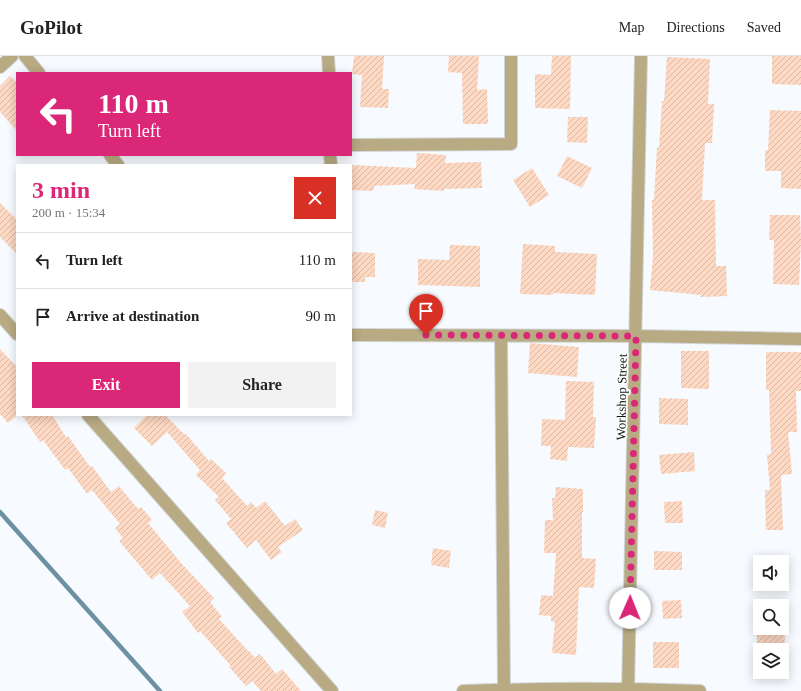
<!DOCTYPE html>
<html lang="en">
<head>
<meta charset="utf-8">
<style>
	:root { --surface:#fff; --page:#f2f2f2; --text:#222; --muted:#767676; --line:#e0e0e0; --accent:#db2777 }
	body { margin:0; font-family:Georgia,serif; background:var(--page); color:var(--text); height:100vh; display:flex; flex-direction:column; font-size:15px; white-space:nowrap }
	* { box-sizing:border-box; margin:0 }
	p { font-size:13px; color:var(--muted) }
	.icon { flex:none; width:22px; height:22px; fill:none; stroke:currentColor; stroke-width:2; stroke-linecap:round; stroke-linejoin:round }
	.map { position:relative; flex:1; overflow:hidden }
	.details { position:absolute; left:16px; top:108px; width:336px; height:252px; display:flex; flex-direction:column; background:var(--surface); border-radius:0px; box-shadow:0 2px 10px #0003 }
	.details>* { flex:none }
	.banner { position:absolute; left:16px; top:16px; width:336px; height:84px; border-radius:0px; box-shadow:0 2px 10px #0003; background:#db2777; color:#fff; overflow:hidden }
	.controls { position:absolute; left:753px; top:499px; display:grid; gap:8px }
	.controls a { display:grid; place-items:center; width:36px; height:36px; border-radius:0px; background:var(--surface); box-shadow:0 2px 10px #0003; font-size:20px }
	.pin { position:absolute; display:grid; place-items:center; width:34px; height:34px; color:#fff; margin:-41px -17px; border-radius:50% 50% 50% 0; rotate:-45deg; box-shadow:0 0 4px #0007 }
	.pin .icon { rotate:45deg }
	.me { position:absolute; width:44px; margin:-22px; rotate:1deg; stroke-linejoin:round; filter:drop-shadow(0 0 3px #0008) }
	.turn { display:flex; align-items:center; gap:14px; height:84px; padding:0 16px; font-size:18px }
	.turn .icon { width:52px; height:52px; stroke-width:2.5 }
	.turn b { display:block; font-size:28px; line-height:34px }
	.round { display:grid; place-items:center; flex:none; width:42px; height:42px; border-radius:0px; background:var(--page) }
	.overview { display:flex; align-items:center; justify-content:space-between; height:68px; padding:0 16px }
	h1 { font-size:24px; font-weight:800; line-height:30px; color:var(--accent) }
	.action { display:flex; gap:8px; margin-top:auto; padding:8px 16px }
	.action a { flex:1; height:46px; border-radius:0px; background:var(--accent); color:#fff; font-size:16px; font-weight:800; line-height:46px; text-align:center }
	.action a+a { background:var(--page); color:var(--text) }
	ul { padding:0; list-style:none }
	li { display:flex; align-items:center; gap:12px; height:56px; padding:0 16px; border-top:1px solid var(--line) }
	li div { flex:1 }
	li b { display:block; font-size:15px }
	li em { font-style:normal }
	header { display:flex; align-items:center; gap:24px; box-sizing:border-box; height:56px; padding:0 20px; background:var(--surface); border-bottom:1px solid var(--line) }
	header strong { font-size:19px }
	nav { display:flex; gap:22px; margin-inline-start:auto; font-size:14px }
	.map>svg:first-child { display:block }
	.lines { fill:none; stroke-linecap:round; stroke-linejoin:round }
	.stream { stroke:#6d91a2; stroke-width:4.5 }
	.building { fill:url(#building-hatch); fill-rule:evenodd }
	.minor-casing { stroke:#d2d5d8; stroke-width:14 }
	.minor { stroke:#b8aa83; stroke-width:12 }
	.route { stroke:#db2777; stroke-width:7; stroke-dasharray:0 12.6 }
	.labels { text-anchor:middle; stroke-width:3.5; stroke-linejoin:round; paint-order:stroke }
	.street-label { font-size:13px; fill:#111213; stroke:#fff }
</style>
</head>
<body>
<header>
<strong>GoPilot</strong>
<nav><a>Map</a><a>Directions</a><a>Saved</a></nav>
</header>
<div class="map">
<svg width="801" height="635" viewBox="0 0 801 635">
	<defs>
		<pattern id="building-hatch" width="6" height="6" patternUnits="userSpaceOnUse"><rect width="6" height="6" fill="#fdd8c2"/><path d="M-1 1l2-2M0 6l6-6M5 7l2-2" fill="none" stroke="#d8b8a6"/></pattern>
	</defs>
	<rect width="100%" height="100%" fill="#f7fafe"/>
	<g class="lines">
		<path class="stream" d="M 0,456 L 160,635"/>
	</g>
	<path class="building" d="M 354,0 L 384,0 L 382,33 L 389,33 L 388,52 L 360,51 L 362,19 L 352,18 Z
		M 449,0 L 479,0 L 477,34 L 487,33 L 488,68 L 463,68 L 462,17 L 448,16 Z
		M 552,0 L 571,0 L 570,53 L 535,52 L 535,18 L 551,19 Z
		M 772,0 L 801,0 L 801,29 L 772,28 Z
		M 667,1 L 710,3 L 708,48 L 714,48 L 712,87 L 705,87 L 702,144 L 715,144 L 716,210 L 726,210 L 727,240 L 701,241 L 701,239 L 650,234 L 653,200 L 652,144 L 654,144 L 657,91 L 659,92 L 662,45 L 664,45 Z
		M 10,20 L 17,27 L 17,75 L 0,56 L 0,30 Z
		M 770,54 L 801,55 L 801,133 L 781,132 L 781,115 L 765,115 L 765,94 L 768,94 Z
		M 568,61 L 588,61 L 587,87 L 567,86 Z
		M 417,97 L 446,99 L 445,107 L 481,106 L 482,132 L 444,133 L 444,135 L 414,133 L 415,128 L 374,130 L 373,135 L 351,134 L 351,109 L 416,112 Z
		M 567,100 L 592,112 L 582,132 L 557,120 Z
		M 532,112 L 549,139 L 530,151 L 513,124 Z
		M 0,147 L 17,164 L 17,198 L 0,181 Z
		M 770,159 L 800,159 L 801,184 L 799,229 L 773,228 L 774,184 L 769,184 Z
		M 523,188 L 555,190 L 555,196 L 597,198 L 595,239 L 553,237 L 553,239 L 520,238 Z
		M 450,189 L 480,190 L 480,231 L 418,229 L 418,203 L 449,204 Z
		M 351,196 L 375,197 L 375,221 L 365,221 L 365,226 L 351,226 Z
		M 530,287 L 579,291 L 577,321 L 528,317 Z
		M 0,293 L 17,311 L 17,360 L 8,367 L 0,358 Z
		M 681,295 L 709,295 L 709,333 L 681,332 Z
		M 766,296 L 801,296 L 801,335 L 796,335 L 797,376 L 788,376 L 792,418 L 781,419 L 783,474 L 766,474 L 765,434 L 770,434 L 767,399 L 771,398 L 769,334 L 766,334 Z
		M 566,325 L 594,326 L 593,361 L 596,361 L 594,392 L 568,391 L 567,405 L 550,403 L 551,390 L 541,390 L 542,363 L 565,364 Z
		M 659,342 L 688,343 L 688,369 L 659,368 Z
		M 22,359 L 52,359 L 66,381 L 68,380 L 90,411 L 92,410 L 111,436 L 119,430 L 138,453 L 141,451 L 152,464 L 148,467 L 181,507 L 214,542 L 210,546 L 222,561 L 219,563 L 248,595 L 249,595 L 255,602 L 260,598 L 276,618 L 282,613 L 301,635 L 261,635 L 252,625 L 246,630 L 229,611 L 231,610 L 200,575 L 198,577 L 182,556 L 190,550 L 160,517 L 152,524 L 119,485 L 123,482 L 115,472 L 120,468 L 92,434 L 87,438 L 68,412 L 65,414 L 43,384 L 40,386 Z
		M 147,359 L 165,359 L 185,379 L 186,378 L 209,405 L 211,403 L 226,417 L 222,422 L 247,450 L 251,446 L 256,452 L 265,445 L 285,470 L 295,463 L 303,474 L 278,491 L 282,496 L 271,504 L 256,484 L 247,492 L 226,467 L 231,463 L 215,444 L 219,441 L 196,419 L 200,414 L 167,376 L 152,390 L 134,372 Z
		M 694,396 L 695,415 L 661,418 L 659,399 Z
		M 556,431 L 583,433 L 583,456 L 582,456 L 582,502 L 596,503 L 594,532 L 579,531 L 576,599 L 552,597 L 555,566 L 551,565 L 551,560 L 539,559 L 541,539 L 553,540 L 556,497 L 544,497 L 545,464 L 553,464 L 552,442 L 555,442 Z
		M 682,445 L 683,467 L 665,467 L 664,446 Z
		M 375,454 L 388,457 L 385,472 L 372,469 Z
		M 433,492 L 451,495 L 449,512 L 431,509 Z
		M 654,495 L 682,496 L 682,514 L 654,514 Z
		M 681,544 L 682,562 L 663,563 L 662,545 Z
		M 754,546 L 786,546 L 786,571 L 785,571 L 784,618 L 761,618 L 761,616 L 782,616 L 782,594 L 760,594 L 760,611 L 757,611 L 757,572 L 755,572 ZM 760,550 L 782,550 L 782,572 L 760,572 Z
		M 653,586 L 679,586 L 679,612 L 653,612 Z"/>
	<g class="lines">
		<g class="minor-casing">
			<path id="minor" d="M 25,0 L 39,17
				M 328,0 L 329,17
				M 0,11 L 12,0
				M 351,89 L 511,88 L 511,0
				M 110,99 L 118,109
				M 330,99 L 331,109
				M 0,259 L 17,278
				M 351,279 L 636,280 L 801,283
				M 501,280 L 504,633
				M 88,359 L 332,635
				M 463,635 C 543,632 621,632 700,635
				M 628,635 L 641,0"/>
		</g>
		<use href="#minor" class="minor"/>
	</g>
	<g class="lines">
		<path class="route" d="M 426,279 L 636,280 L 630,552"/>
	</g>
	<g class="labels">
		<g class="street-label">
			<text transform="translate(621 341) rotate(-89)" y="5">Workshop Street</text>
		</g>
	</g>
</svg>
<div class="controls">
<a><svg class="icon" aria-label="sound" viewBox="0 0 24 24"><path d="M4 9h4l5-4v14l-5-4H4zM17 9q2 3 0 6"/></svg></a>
<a><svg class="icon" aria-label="search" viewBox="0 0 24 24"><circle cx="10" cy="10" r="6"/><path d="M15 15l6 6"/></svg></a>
<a><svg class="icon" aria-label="layers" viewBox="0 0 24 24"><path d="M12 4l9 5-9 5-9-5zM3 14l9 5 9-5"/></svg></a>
</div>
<div class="pin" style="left:426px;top:279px;background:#d93025"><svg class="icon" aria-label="arrive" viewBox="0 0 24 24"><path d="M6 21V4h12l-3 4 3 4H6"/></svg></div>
<svg class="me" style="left:630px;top:552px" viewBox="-20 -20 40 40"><circle r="19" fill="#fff"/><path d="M0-13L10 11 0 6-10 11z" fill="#db2777"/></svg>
<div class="banner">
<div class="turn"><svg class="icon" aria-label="left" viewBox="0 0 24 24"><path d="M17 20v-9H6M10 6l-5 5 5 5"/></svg><div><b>110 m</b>Turn left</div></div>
</div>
<section class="details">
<div class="overview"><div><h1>3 min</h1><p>200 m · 15:34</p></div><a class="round" style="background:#d93025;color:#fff"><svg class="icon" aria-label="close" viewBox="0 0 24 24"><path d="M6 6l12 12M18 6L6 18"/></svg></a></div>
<ul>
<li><svg class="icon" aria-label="left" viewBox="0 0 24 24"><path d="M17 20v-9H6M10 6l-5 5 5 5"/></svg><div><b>Turn left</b></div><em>110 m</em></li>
<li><svg class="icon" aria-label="arrive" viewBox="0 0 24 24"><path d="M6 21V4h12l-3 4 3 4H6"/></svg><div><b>Arrive at destination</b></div><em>90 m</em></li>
</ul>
<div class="action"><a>Exit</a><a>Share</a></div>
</section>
</div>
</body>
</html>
